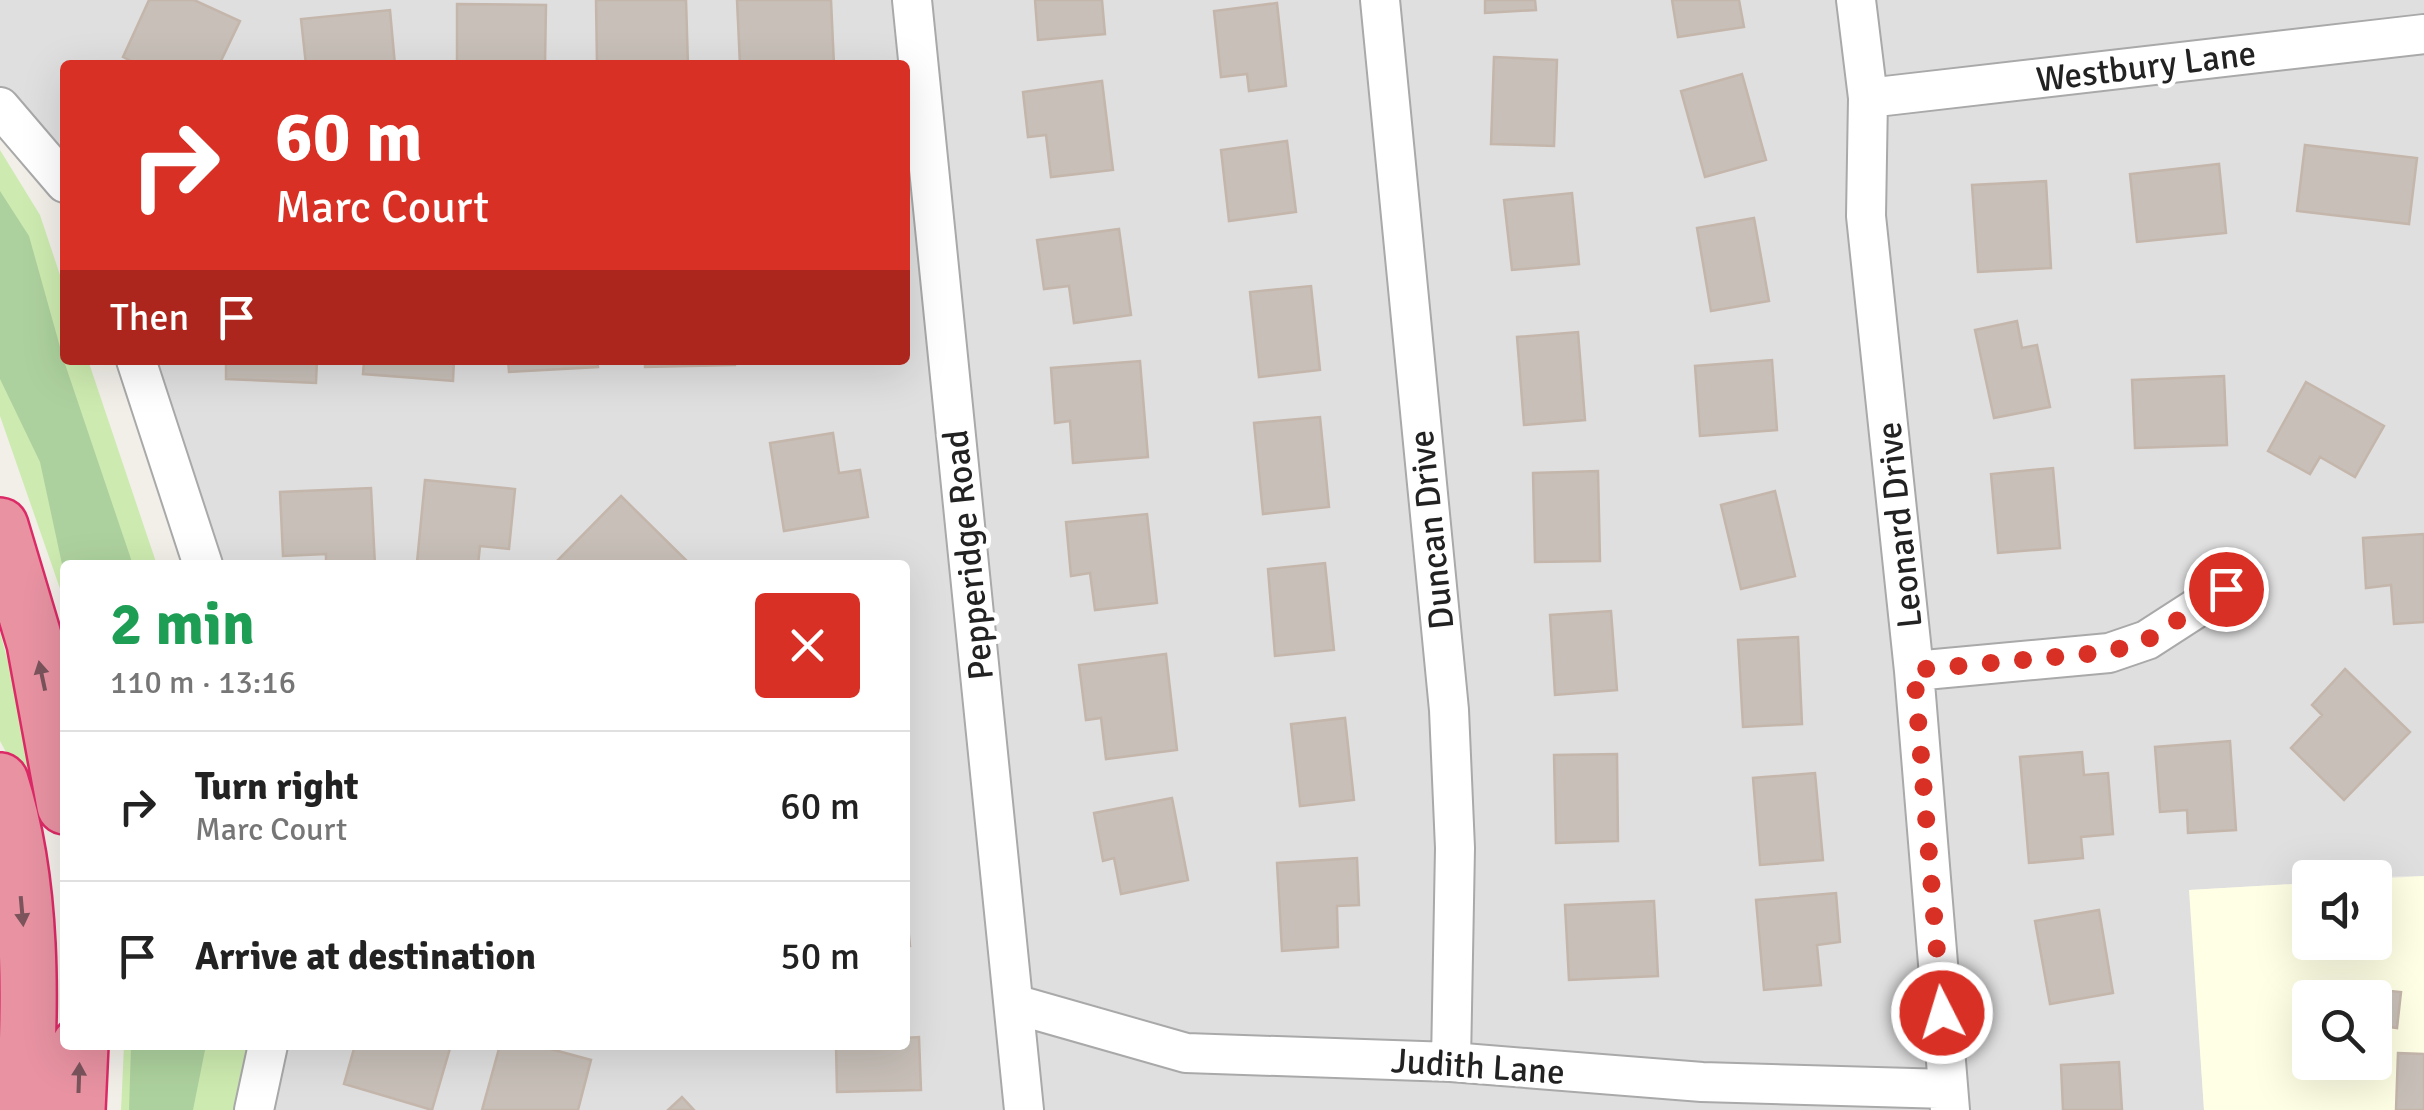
<!DOCTYPE html>
<html lang="en">
<head>
<meta charset="utf-8">
<style>
	:root { --surface:#fff; --page:#f2f2f2; --text:#222; --muted:#767676; --line:#e0e0e0 }
	body { margin:0; font-family:Signika,sans-serif; background:var(--page); color:var(--text); height:100vh; display:flex; flex-direction:column; font-size:38px; white-space:nowrap }
	* { box-sizing:border-box; margin:0 }
	p { font-size:32px; color:var(--muted) }
	.icon { flex:none; width:55px; height:55px; fill:none; stroke:currentColor; stroke-width:2; stroke-linecap:round; stroke-linejoin:round }
	.map { position:relative; flex:1; overflow:hidden }
	.side { position:absolute; left:60px; top:560px; width:850px; height:490px; display:flex; flex-direction:column; background:var(--surface); border-radius:10px; box-shadow:0 10px 40px #0002 }
	.side>* { flex:none }
	.top-card { position:absolute; left:60px; top:60px; width:850px; height:305px; border-radius:10px; box-shadow:0 10px 40px #0002; background:#d93025; color:#fff; overflow:hidden }
	.buttons { position:absolute; left:2292px; top:860px; display:grid; gap:20px }
	.buttons a { display:grid; place-items:center; width:100px; height:100px; border-radius:10px; background:var(--surface); box-shadow:0 10px 40px #0002; font-size:50px }
	.pin { position:absolute; display:grid; place-items:center; width:85px; height:85px; color:#fff; margin:-42px; border:5px solid #fff; border-radius:50%; box-shadow:0 2px 10px #0007 }
	.me { position:absolute; width:110px; margin:-55px; rotate:355deg; stroke-linejoin:round; filter:drop-shadow(0 0 8px #0008) }
	.turn { display:flex; align-items:center; gap:35px; height:210px; padding:0 50px; font-size:45px }
	.turn .icon { width:130px; height:130px; stroke-width:2.5 }
	.turn b { display:block; font-size:70px; line-height:85px }
	.then { display:flex; align-items:center; height:95px; padding:0 50px; background:#0003; gap:20px; font-size:38px }
	.round { display:grid; place-items:center; flex:none; width:105px; height:105px; border-radius:10px; background:var(--page) }
	.headline { display:flex; align-items:center; justify-content:space-between; height:170px; padding:0 50px }
	h1 { font-size:60px; font-weight:700; line-height:75px; color:#1e9e55 }
	ul { padding:0; list-style:none }
	li { display:flex; align-items:center; gap:30px; height:150px; padding:0 50px; border-top:2px solid var(--line) }
	li div { flex:1 }
	li b { display:block; font-size:38px }
	li em { font-style:normal }
	.map>svg:first-child { display:block }
	.residential { fill:#e0dfdf }
	.education { fill:#ffffe5; fill-rule:evenodd }
	.grass { fill:#cdebb0 }
	.forest { fill:#add19e }
	.building { fill:#c7bfb8; stroke:#c4b6ab; stroke-width:2.5 }
	.lines { fill:none; stroke-linecap:round; stroke-linejoin:round }
	.minor-casing { stroke:#a9a9a9; stroke-width:42 }
	.motorway-casing { stroke:#dc2a67; stroke-width:60 }
	.minor { stroke:#fff; stroke-width:38 }
	.motorway { stroke:#e892a2; stroke-width:55 }
	.oneway { fill:#7b545c }
	.route { stroke:#d93025; stroke-width:18; stroke-dasharray:0 32.4 }
	.labels { text-anchor:middle; stroke-width:10; stroke-linejoin:round; paint-order:stroke }
	.street-label { font-size:35px; fill:#222; stroke:#fff }
</style>
</head>
<body>
<div class="map">
<svg width="2424" height="1110" viewBox="0 0 2424 1110">
	<rect width="100%" height="100%" fill="#f2efe9"/>
	<path class="residential" d="M 0,0 L 2424,0 L 2424,876 L 2310,878 L 2310,883 L 2190,890 L 2204,1110 L 254,1110 L 268,1045 L 905,1045 L 905,565 L 203,565 L 136,360 L 905,360 L 905,65 L 65,65 L 65,183 L 0,106 Z"/>
	<path class="education" d="M 2424,876 L 2424,1110 L 2204,1110 L 2189,890 L 2310,883 L 2310,942 L 2375,942 L 2375,879 ZM 2310,998 L 2375,998 L 2375,1062 L 2310,1062 Z"/>
	<path class="grass" d="M 0,150 L 40,215 L 65,290 L 65,360 L 88,360 L 157,565 L 65,565 L 65,603 L 0,416 Z
		M 0,632 L 28,736 L 54,919 L 43,928 L 13,765 L 0,741 Z
		M 124,1045 L 252,1045 L 238,1110 L 121,1110 Z"/>
	<path class="forest" d="M 0,191 L 29,236 L 64,361 L 133,565 L 65,565 L 65,578 L 40,462 L 0,379 Z
		M 131,1045 L 206,1045 L 193,1110 L 129,1110 Z"/>
	<path class="building" d="M 149,0 L 194,0 L 240,21 L 219,65 L 139,65 L 123,57 Z
		M 596,0 L 686,0 L 688,65 L 597,65 Z
		M 737,0 L 831,0 L 834,65 L 740,65 Z
		M 1035,0 L 1102,0 L 1105,34 L 1038,40 Z
		M 1485,0 L 1535,0 L 1536,10 L 1485,13 Z
		M 1672,0 L 1739,0 L 1744,27 L 1678,37 Z
		M 1277,3 L 1286,86 L 1249,91 L 1247,74 L 1221,77 L 1214,11 Z
		M 457,4 L 546,5 L 545,65 L 457,65 Z
		M 390,10 L 395,65 L 306,65 L 301,19 Z
		M 1494,57 L 1557,60 L 1554,146 L 1491,144 Z
		M 1742,74 L 1766,160 L 1705,177 L 1681,91 Z
		M 1102,81 L 1113,170 L 1051,177 L 1046,135 L 1028,137 L 1023,92 Z
		M 1287,141 L 1296,212 L 1229,221 L 1221,150 Z
		M 2305,145 L 2417,158 L 2409,224 L 2297,211 Z
		M 2219,164 L 2226,233 L 2137,242 L 2130,174 Z
		M 2046,181 L 2051,268 L 1978,272 L 1972,185 Z
		M 1572,193 L 1579,264 L 1512,270 L 1504,200 Z
		M 1754,218 L 1769,301 L 1711,311 L 1697,228 Z
		M 1119,229 L 1131,315 L 1074,323 L 1069,286 L 1044,289 L 1037,240 Z
		M 1311,286 L 1320,370 L 1259,377 L 1250,292 Z
		M 2017,321 L 2022,348 L 2037,345 L 2050,407 L 1994,418 L 1975,330 Z
		M 1578,332 L 1585,420 L 1524,425 L 1517,337 Z
		M 226,360 L 317,360 L 316,383 L 226,379 Z
		M 364,360 L 454,360 L 453,381 L 363,374 Z
		M 508,360 L 597,360 L 598,367 L 509,372 Z
		M 645,360 L 735,360 L 735,365 L 645,367 Z
		M 1772,360 L 1777,430 L 1700,436 L 1695,366 Z
		M 1140,361 L 1148,457 L 1073,463 L 1070,421 L 1055,423 L 1051,368 Z
		M 2224,376 L 2227,445 L 2135,448 L 2132,380 Z
		M 2306,382 L 2384,426 L 2355,477 L 2320,457 L 2310,474 L 2268,451 Z
		M 1320,417 L 1329,507 L 1263,514 L 1254,423 Z
		M 833,433 L 839,473 L 860,470 L 868,517 L 784,531 L 770,443 Z
		M 2053,468 L 2060,548 L 1998,553 L 1991,474 Z
		M 1598,471 L 1600,561 L 1535,562 L 1533,473 Z
		M 425,480 L 515,489 L 509,549 L 480,546 L 478,565 L 417,562 Z
		M 371,488 L 375,565 L 326,565 L 326,554 L 283,556 L 280,492 Z
		M 1775,491 L 1795,576 L 1741,589 L 1721,505 Z
		M 621,496 L 691,565 L 563,565 L 558,560 Z
		M 1147,514 L 1157,603 L 1095,610 L 1090,573 L 1071,576 L 1066,522 Z
		M 2424,534 L 2424,622 L 2394,624 L 2391,585 L 2366,588 L 2363,538 Z
		M 1325,563 L 1334,650 L 1275,656 L 1268,569 Z
		M 1611,611 L 1617,690 L 1555,695 L 1550,615 Z
		M 1798,637 L 1802,724 L 1743,727 L 1738,640 Z
		M 1166,654 L 1177,750 L 1106,759 L 1101,718 L 1086,720 L 1079,665 Z
		M 2345,669 L 2410,732 L 2344,800 L 2291,748 L 2322,715 L 2312,705 Z
		M 1345,718 L 1354,800 L 1300,806 L 1291,724 Z
		M 2230,741 L 2236,830 L 2188,833 L 2187,810 L 2160,812 L 2155,747 Z
		M 2082,752 L 2084,775 L 2108,773 L 2113,834 L 2081,837 L 2083,858 L 2029,863 L 2020,757 Z
		M 1617,754 L 1618,841 L 1556,843 L 1554,755 Z
		M 1815,773 L 1823,860 L 1760,865 L 1753,778 Z
		M 1172,798 L 1188,880 L 1121,894 L 1114,858 L 1103,861 L 1094,813 Z
		M 1357,858 L 1359,905 L 1337,906 L 1338,947 L 1282,951 L 1277,863 Z
		M 1836,893 L 1840,942 L 1817,945 L 1821,985 L 1764,990 L 1756,900 Z
		M 905,896 L 910,946 L 905,947 Z
		M 1654,901 L 1658,976 L 1569,980 L 1565,905 Z
		M 2099,910 L 2113,993 L 2050,1004 L 2035,921 Z
		M 2301,982 L 2401,992 L 2397,1028 L 2375,1025 L 2375,998 L 2310,998 L 2310,1019 L 2298,1018 Z
		M 919,1037 L 921,1090 L 837,1092 L 836,1045 L 905,1045 L 905,1038 Z
		M 355,1045 L 451,1045 L 432,1110 L 344,1084 Z
		M 500,1045 L 536,1045 L 591,1060 L 578,1110 L 482,1110 Z
		M 2398,1053 L 2424,1054 L 2424,1110 L 2396,1110 Z
		M 2119,1062 L 2122,1110 L 2063,1110 L 2061,1065 Z
		M 682,1097 L 694,1110 L 668,1110 Z"/>
	<g class="lines">
		<g class="minor-casing">
			<path id="minor" d="M 912,0 L 1024,1110
				M 1380,0 L 1449,710 L 1455,848 L 1451,1062
				M 1856,0 L 1868,98 L 1866,216 L 1914,671 L 1950,1110
				M 1868,98 L 2424,34
				M 0,107 L 65,183
				M 136,360 L 203,565
				M 1914,671 L 2109,653 L 2147,640 L 2226,589
				M 1014,1004 L 1186,1053 L 1451,1062 L 1702,1082 L 1948,1089
				M 254,1110 L 268,1045"/>
		</g>
		<g class="motorway-casing">
			<path id="motorway" d="M 0,526 L 35,643 L 65,806
				M 0,781 C 33,884 31,1004 24,1110
				M 77,1110 L 80,1045"/>
		</g>
		<use href="#minor" class="minor"/>
		<use href="#motorway" class="motorway"/>
	</g>
	<defs><path id="oneway-solid" d="M-6-.8H1V-3.2L6.5 0L1 3.2V.8H-6Z" transform="scale(2.5)"/></defs>
	<g class="oneway">
		<use href="#oneway-solid" transform="translate(42 676) rotate(-102)"/>
		<use href="#oneway-solid" transform="translate(22 911) rotate(85)"/>
		<use href="#oneway-solid" transform="translate(79 1078) rotate(-88)"/>
	</g>
	<g class="lines">
		<path class="route" d="M 1942,1013 L 1914,670 L 2109,652 L 2147,640 L 2226,589"/>
	</g>
	<g class="labels">
		<g class="street-label">
			<text transform="translate(2146 66) rotate(-7)" y="12">Westbury Lane</text>
			<text transform="translate(1899 525) rotate(-96)" y="12">Leonard Drive</text>
			<text transform="translate(1431 530) rotate(-96)" y="12">Duncan Drive</text>
			<text transform="translate(968 555) rotate(-96)" y="12">Pepperidge Road</text>
			<text transform="translate(1478 1066) rotate(4)" y="12">Judith Lane</text>
		</g>
	</g>
</svg>
<div class="buttons">
<a><svg class="icon" aria-label="sound" viewBox="0 0 24 24"><path d="M4 9h4l5-4v14l-5-4H4zM17 9q2 3 0 6"/></svg></a>
<a><svg class="icon" aria-label="search" viewBox="0 0 24 24"><circle cx="10" cy="10" r="6"/><path d="M15 15l6 6"/></svg></a>
</div>
<div class="pin" style="left:2226px;top:589px;background:#d93025"><svg class="icon" aria-label="arrive" viewBox="0 0 24 24"><path d="M6 21V4h12l-3 4 3 4H6"/></svg></div>
<svg class="me" style="left:1942px;top:1013px" viewBox="-20 -20 40 40"><circle r="17" fill="#d93025" stroke="#fff" stroke-width="3"/><path d="M0-11L8 9 0 5-8 9z" fill="#fff"/></svg>
<div class="top-card">
<div class="turn"><svg class="icon" aria-label="right" viewBox="0 0 24 24"><path d="M7 20v-9h11M14 6l5 5-5 5"/></svg><div><b>60 m</b>Marc Court</div></div>
<div class="then">Then<svg class="icon" aria-label="arrive" viewBox="0 0 24 24"><path d="M6 21V4h12l-3 4 3 4H6"/></svg></div>
</div>
<section class="side">
<div class="headline"><div><h1>2 min</h1><p>110 m · 13:16</p></div><a class="round" style="background:#d93025;color:#fff"><svg class="icon" aria-label="close" viewBox="0 0 24 24"><path d="M6 6l12 12M18 6L6 18"/></svg></a></div>
<ul>
<li><svg class="icon" aria-label="right" viewBox="0 0 24 24"><path d="M7 20v-9h11M14 6l5 5-5 5"/></svg><div><b>Turn right</b><p>Marc Court</p></div><em>60 m</em></li>
<li><svg class="icon" aria-label="arrive" viewBox="0 0 24 24"><path d="M6 21V4h12l-3 4 3 4H6"/></svg><div><b>Arrive at destination</b></div><em>50 m</em></li>
</ul>
</section>
</div>
</body>
</html>
